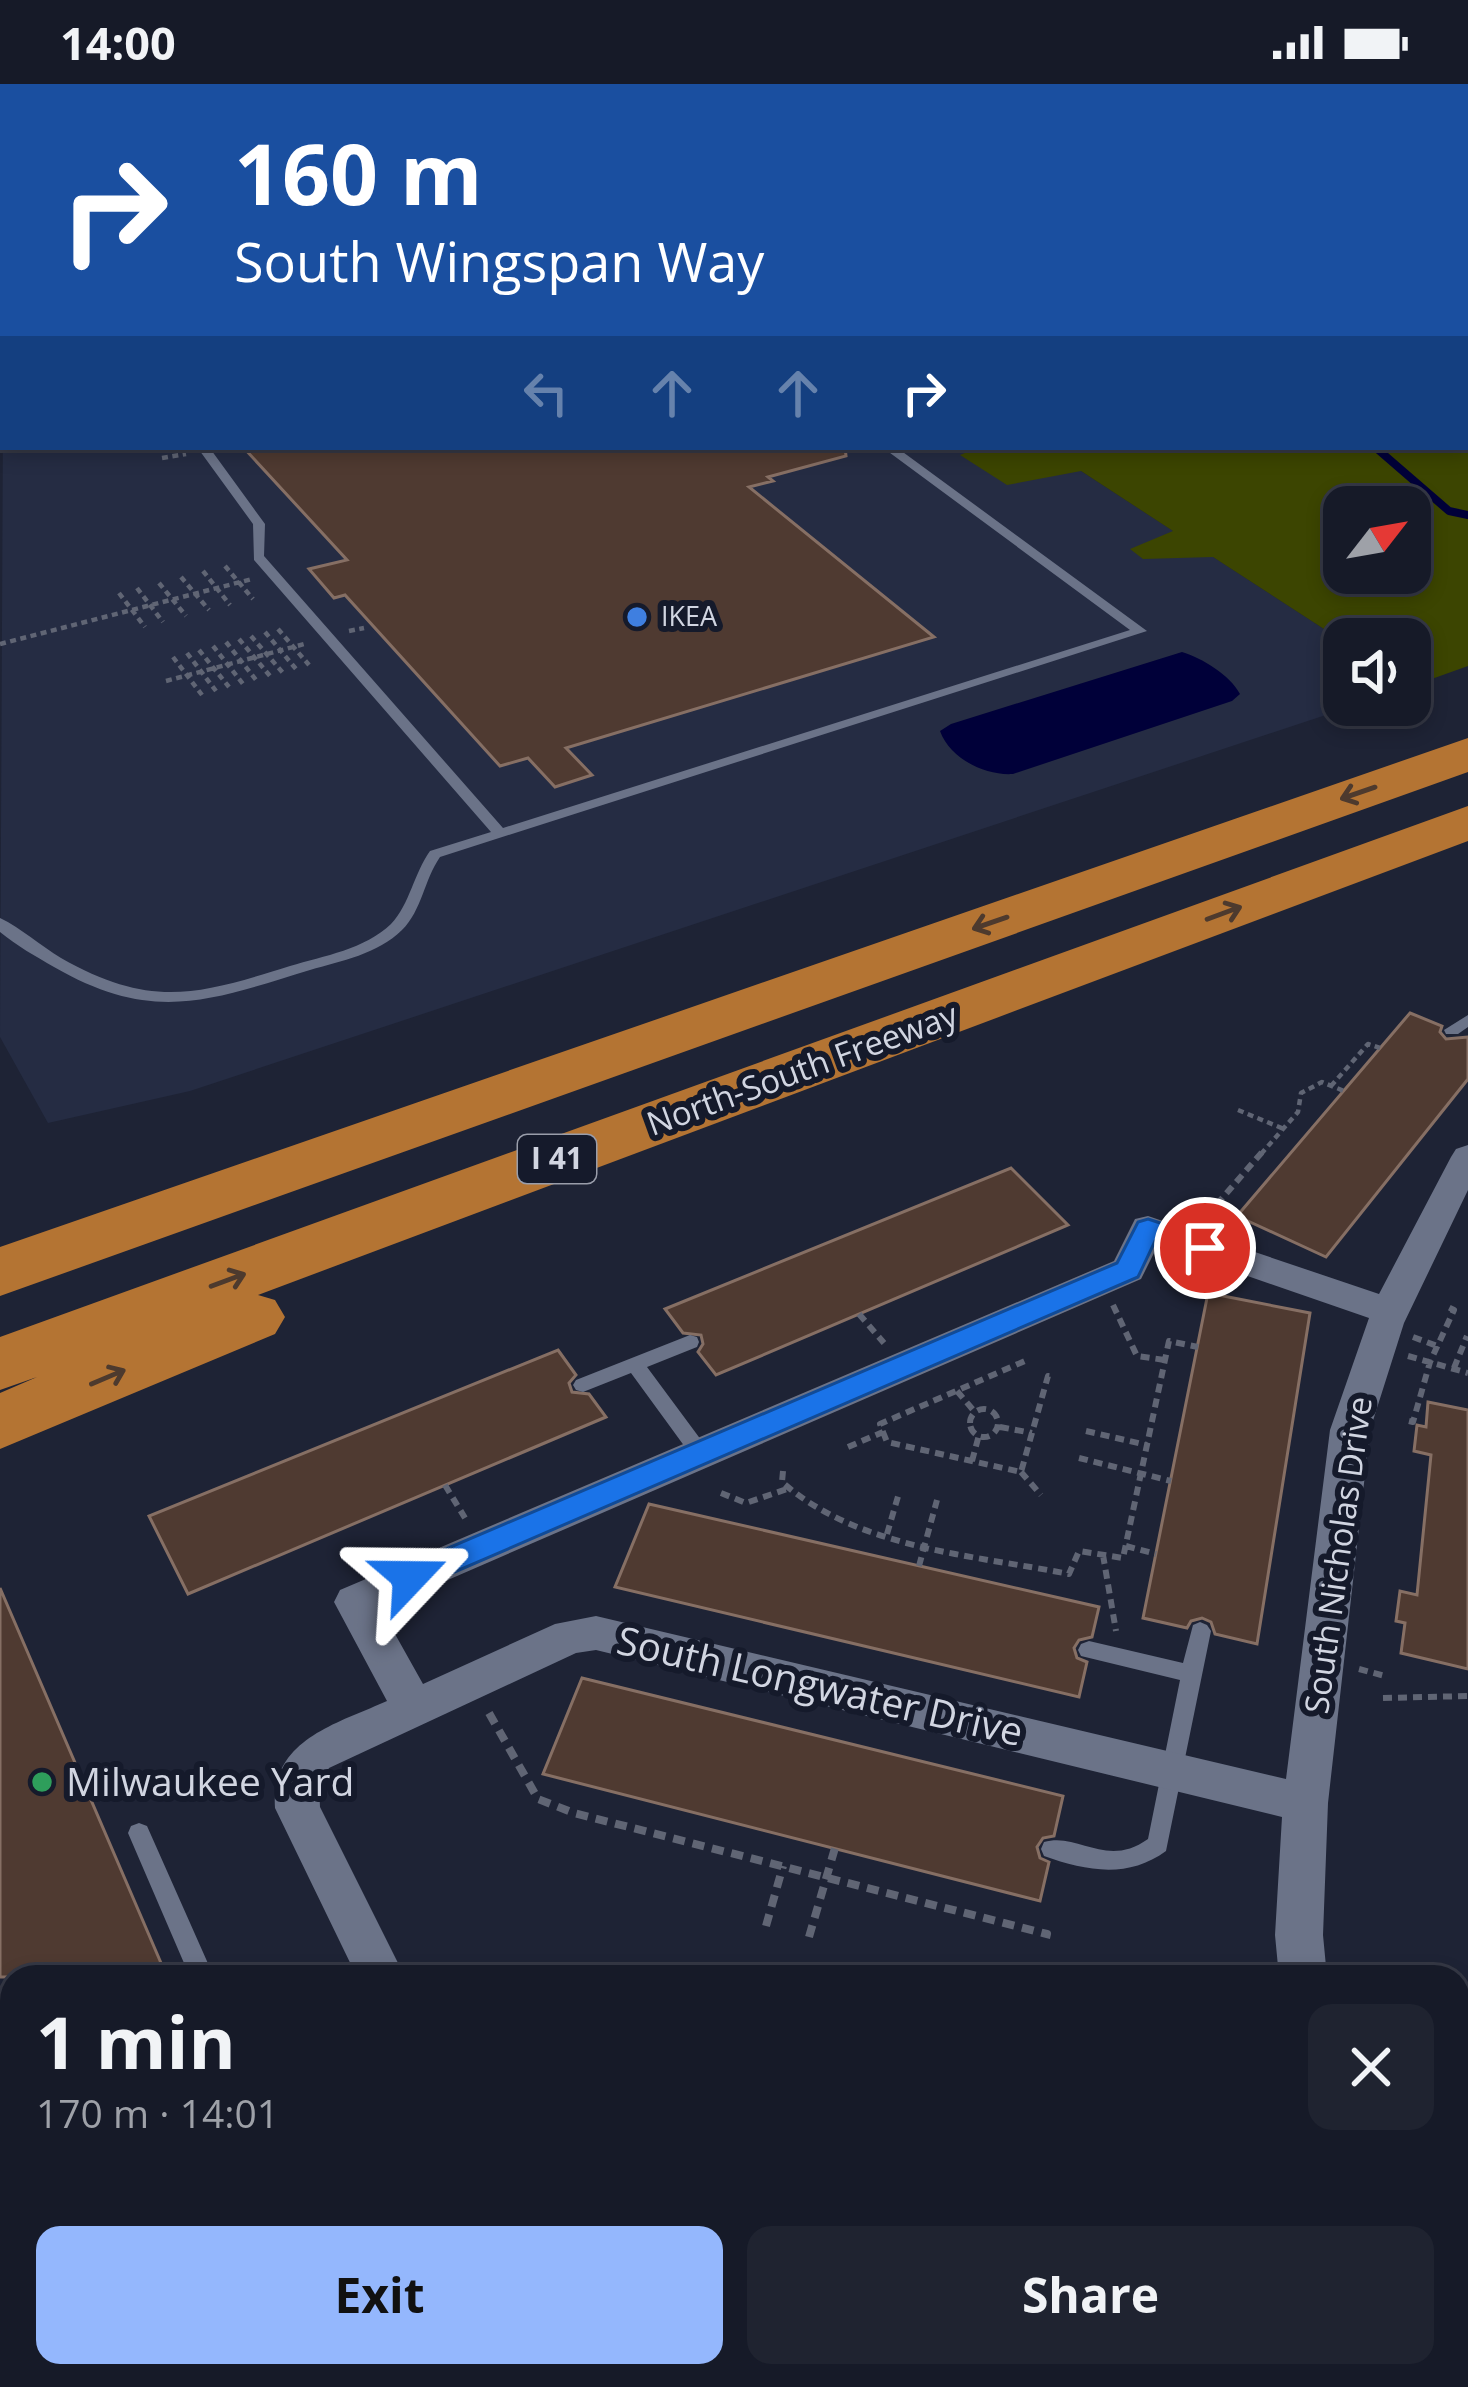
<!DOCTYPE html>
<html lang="en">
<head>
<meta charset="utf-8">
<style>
	:root { --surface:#161a28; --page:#1f2330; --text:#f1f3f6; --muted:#9ea1a8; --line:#353845; --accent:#94b7fd }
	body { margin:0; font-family:"Open Sans",sans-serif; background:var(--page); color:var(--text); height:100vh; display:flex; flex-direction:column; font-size:45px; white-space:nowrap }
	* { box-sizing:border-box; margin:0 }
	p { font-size:39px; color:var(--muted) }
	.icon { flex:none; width:66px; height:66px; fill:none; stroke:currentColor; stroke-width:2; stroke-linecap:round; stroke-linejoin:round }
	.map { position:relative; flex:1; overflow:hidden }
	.side { position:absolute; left:0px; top:1881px; width:1470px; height:423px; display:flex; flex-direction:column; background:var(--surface); border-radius:36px 36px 0 0; box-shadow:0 6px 18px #0003,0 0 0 3px var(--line) }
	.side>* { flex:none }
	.top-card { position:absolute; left:0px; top:0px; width:1470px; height:366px; box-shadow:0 6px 18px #0003,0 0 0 3px var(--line); background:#1a4fa0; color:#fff; overflow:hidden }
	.needle { width:78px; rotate:59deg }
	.controls { position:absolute; left:1323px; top:402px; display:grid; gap:24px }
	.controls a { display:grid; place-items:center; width:108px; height:108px; border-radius:24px; background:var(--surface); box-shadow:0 6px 18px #0003,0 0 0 3px var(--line); font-size:60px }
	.pin { position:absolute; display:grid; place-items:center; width:102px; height:102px; color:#fff; margin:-51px; border:6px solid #fff; border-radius:50%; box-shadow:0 3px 12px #0007 }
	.me { position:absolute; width:132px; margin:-66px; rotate:67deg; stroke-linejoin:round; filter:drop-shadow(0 0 9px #0008) }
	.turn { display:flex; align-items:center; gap:42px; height:252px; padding:0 36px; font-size:54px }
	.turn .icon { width:156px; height:156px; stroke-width:2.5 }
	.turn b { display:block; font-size:84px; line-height:102px }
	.lanes { display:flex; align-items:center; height:114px; padding:0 36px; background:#0003; justify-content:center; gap:60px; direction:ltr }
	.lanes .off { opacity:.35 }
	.round { display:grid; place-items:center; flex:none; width:126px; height:126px; border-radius:24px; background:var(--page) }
	.headline { display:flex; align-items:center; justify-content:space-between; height:204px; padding:0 36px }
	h1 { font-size:72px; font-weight:700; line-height:90px }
	.primary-button { display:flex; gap:24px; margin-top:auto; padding:24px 36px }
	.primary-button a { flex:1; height:138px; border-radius:24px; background:var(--accent); color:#111; font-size:48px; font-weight:700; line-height:138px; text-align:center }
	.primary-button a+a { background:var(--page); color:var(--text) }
	.status { display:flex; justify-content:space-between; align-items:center; height:84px; padding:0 60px; background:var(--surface); direction:ltr }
	.status svg { height:33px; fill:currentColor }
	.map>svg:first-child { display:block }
	.built { fill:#252c43 }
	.green { fill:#3c4501; fill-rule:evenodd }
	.water { fill:#000039 }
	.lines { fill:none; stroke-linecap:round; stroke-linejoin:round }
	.stream { stroke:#000039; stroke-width:8 }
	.building { fill:#4f3a31; stroke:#866f64; stroke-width:3 }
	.path-far3 { stroke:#606574; stroke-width:3; stroke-dasharray:4.5 3; stroke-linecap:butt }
	.path-far2 { stroke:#606574; stroke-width:4.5; stroke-dasharray:6 4.5; stroke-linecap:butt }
	.path-far1 { stroke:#606574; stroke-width:6; stroke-dasharray:9 6; stroke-linecap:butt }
	.path { stroke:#606574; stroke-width:8; stroke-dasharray:12 8; stroke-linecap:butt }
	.lane { fill:#6b7388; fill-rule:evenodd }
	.street { fill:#6b7388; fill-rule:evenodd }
	.highway { fill:#b47433; fill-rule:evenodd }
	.oneway { stroke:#4d3a2e }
	.route { fill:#1a73e8; stroke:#114b97; stroke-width:3 }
	.shop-dot { fill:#3f7fe0; stroke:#151a2b; stroke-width:4.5 }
	.leisure-dot { fill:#2e9e5b; stroke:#151a2b; stroke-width:4.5 }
	.labels { text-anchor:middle; stroke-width:12; stroke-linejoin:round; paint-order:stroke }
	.far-poi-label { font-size:27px; fill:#d1d5e1; stroke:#151a2b; text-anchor:start }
	.shield { fill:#151a2b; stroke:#999daa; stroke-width:3 }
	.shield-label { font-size:30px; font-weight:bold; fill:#d1d5e1 }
	.street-label { font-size:33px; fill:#d1d5e1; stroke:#151a2b }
	.near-street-label { font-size:39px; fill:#d1d5e1; stroke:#151a2b }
	.near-poi-label { font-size:39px; fill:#d1d5e1; stroke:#151a2b; text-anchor:start }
</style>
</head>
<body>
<div class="status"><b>14:00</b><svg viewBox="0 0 49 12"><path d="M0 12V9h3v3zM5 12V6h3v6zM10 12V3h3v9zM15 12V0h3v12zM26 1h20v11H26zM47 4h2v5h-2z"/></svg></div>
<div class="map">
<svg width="1468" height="2303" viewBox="0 0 1468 2303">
	<rect width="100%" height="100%" fill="#1e2335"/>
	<path class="built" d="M 3,330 L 3,363 L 1044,363 L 1344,558 L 1344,621 L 1356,621 L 190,1007 L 48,1039 L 0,953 Z"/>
	<path class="green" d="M 292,0 L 1468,0 L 1468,582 L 1412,602 L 1410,555 L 1344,558 L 1213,473 L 1143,475 L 1130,465 L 1173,447 L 1081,387 L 1007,401 L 960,371 L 980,363 L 1467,363 L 1467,3 L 275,3 ZM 1344,423 L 1410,423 L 1410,489 L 1344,489 Z
		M 820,2292 L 1070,2292 L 1075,2303 L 815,2303 Z"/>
	<path class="water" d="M 1182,568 C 1202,574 1230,591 1240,610 L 1232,617 L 1013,690 C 986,692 950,675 940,647 L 951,640 Z
		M 95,2292 L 345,2292 L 350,2303 L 74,2303 Z"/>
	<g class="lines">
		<path class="stream" d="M 1375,363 L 1449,427 L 1468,431"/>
	</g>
	<path class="building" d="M 243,363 L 845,363 L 846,372 L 768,393 L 773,397 L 749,403 L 934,553 L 566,664 L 592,691 L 555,703 L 528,674 L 500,682 L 345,511 L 334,514 L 309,485 L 347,476 Z
		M 1410,929 L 1442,942 L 1440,948 L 1446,955 L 1468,953 L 1468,995 L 1326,1173 L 1237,1132 Z
		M 1011,1084 L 1068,1141 L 716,1291 L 698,1268 L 703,1260 L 701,1251 L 683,1249 L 665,1225 Z
		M 1208,1209 L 1310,1229 L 1257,1560 L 1215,1550 L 1211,1538 L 1202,1534 L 1191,1537 L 1187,1544 L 1143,1534 Z
		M 558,1266 L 576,1291 L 569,1299 L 572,1308 L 589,1310 L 606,1333 L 188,1510 L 149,1432 Z
		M 1428,1318 L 1468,1326 L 1468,1585 L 1401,1569 L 1405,1539 L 1396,1537 L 1400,1507 L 1417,1511 L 1431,1371 L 1414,1367 L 1417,1341 L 1426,1343 Z
		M 649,1420 L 1099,1523 L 1092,1553 L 1079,1556 L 1074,1564 L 1077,1574 L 1087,1578 L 1079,1613 L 615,1503 Z
		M 0,1504 L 167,1893 L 0,1893 Z
		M 582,1594 L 1063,1712 L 1054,1752 L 1043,1754 L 1037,1763 L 1040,1774 L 1049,1778 L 1040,1817 L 543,1690 Z"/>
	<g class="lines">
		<path class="path-far3" d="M 598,0 L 603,3
			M 1441,0 L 1464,3
			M 1302,3 L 1319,0"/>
		<path class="path-far2" d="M 162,374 L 186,370
			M 225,482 L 253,515
			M 203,487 L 230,521
			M 181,493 L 209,526
			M 159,499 L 186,532
			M 137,504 L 163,538
			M 119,509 L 145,543
			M 278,545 L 309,581
			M 349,547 L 364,544
			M 265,548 L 296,585
			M 251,552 L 283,589
			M 239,555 L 270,592
			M 226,558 L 256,596
			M 0,560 L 252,495
			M 213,562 L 243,600
			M 199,566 L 229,603
			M 187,569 L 216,607
			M 173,573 L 202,611
			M 166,597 L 308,559
			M 1331,1002 L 1368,960 L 1380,964
			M 1238,1026 L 1284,1045
			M 1261,1070 L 1298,1028 L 1301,1009 L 1322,998 L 1344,1007"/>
		<path class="path-far1" d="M 1216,1136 L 1218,1119 L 1263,1067
			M 1113,1221 L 1137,1272 L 1165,1276
			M 859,1230 L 884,1259
			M 1413,1253 L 1437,1262
			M 1408,1272 L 1468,1289
			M 1454,1284 L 1467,1252
			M 957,1307 L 974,1327
			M970 1339a14 14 0 1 1 28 0a14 14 0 1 1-28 0Z
			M 1409,1337 L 1413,1338 L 1430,1278 L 1454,1226 L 1448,1223
			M 1000,1343 L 1032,1349
			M 1086,1347 L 1147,1361
			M 883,1348 L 887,1358 L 1021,1388 L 1048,1292 L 1054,1293
			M 848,1363 L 883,1348 L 880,1340 L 1025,1277 L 1022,1274
			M 1079,1374 L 1171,1397
			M 972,1377 L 979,1351
			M 783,1387 L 782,1398 C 858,1465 973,1471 1069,1490 L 1079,1467 L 1123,1474 L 1169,1257 L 1198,1263
			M 1021,1388 L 1041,1411
			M 445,1401 L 465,1434
			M 721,1409 L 746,1419 L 787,1405
			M 887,1450 L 899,1409
			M 1126,1462 L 1156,1470
			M 1103,1471 L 1116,1547
			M 919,1482 L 937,1416
			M 1359,1585 L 1385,1592
			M 1383,1614 L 1468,1612"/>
		<path class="path" d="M 489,1629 L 538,1715 L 574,1729 L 1047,1850 L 1046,1854
			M 766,1842 L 783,1782
			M 809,1853 L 835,1764"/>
		<path class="lane" d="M 705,0 L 715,0 L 718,3 L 708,3 Z
			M 197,363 L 209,363 L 265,440 L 264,472 L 503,744 L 1130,546 L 882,363 L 896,363 L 1147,547 L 440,773 C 424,796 422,826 402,846 C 378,870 341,877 310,886 C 209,917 153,940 54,883 C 35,872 17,862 0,848 L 0,834 C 21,844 41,862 61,874 C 151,925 197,911 290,882 C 324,872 365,865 391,840 C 410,820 414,789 430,767 L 491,748 L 254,476 L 253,440 Z
			M 1468,931 L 1468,943 L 1458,950 L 1446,950 L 1444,946 Z
			M 690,1251 L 697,1253 L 699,1258 L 697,1263 L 647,1283 L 707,1364 L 710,1369 L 707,1374 L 693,1374 L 631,1289 L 583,1308 L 576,1306 L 573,1301 L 576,1296 Z
			M 1200,1538 L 1207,1541 L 1211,1547 L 1166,1767 C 1128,1795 1086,1787 1044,1772 L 1041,1765 L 1044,1758 C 1079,1748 1106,1785 1148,1755 L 1180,1596 L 1081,1572 L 1078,1566 L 1081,1560 L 1089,1557 L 1183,1579 L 1193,1541 Z
			M 139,1739 L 147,1742 L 214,1893 L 190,1893 L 128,1749 L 131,1742 Z"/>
		<path class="street" d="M 3,350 L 3,363 L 8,363 L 0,365 Z
			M 1468,1061 L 1468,1106 L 1404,1239 L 1370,1346 L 1328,1719 L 1323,1851 L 1327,1893 L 1279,1893 L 1275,1851 L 1282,1733 L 596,1566 L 576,1569 L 329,1684 L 319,1703 L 320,1723 L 405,1893 L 357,1893 L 275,1724 C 270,1656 336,1640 387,1617 L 334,1518 L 340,1506 L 1114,1177 L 1135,1135 L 1148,1132 L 1379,1210 L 1451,1073 L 1456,1065 ZM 1158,1161 L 1369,1234 L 1330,1346 L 1286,1695 L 596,1532 L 555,1540 L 423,1600 L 381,1525 L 1141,1195 Z
			M 12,2191 L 12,2245 L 0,2250 L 0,2196 Z
			M 1361,2292 L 1415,2292 L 1418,2303 L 1364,2303 Z"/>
		<path class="highway" d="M 1468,654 L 1468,688 L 0,1212 L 0,1163 Z
			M 1468,722 L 1468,757 L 258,1211 L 275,1216 L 285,1233 L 275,1250 L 0,1365 L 0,1309 L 37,1293 L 0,1306 L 0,1253 Z"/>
	</g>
	<defs><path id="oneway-shaft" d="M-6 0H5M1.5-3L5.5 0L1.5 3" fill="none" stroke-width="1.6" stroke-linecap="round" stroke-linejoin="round" transform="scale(3)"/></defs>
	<g class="oneway">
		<use href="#oneway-shaft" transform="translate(1358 709) rotate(161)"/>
		<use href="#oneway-shaft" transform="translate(1224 829) rotate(-20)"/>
		<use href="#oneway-shaft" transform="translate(990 839) rotate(161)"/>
		<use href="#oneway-shaft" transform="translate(228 1196) rotate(-20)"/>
		<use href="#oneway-shaft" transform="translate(108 1293) rotate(-23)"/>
	</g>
	<path class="route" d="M 1148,1135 L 1215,1157 L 1219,1164 L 1205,1174 L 1155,1157 L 1138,1193 L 422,1502 L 410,1506 L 399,1502 L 395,1493 L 399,1485 L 1117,1179 L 1138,1138 Z"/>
	<circle class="shop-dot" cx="637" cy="533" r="12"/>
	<circle class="leisure-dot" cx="42" cy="1698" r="12"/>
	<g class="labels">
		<g class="far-poi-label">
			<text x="661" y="542">IKEA</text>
		</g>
		<rect class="shield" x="518" y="1051" width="78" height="48" rx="9"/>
		<g class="shield-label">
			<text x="557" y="1085">I 41</text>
		</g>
		<g class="street-label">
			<text transform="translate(802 985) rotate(-20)" y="12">North-South Freeway</text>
			<text transform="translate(1338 1471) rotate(-82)" y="12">South Nicholas Drive</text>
		</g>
		<g class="near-street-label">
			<text transform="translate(820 1602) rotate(13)" y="14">South Longwater Drive</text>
		</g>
		<g class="near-poi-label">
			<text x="66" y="1712">Milwaukee Yard</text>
		</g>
	</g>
</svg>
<div class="controls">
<a><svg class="needle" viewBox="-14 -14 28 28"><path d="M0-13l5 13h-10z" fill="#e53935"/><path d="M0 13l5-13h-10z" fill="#9ea1a8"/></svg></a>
<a><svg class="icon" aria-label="sound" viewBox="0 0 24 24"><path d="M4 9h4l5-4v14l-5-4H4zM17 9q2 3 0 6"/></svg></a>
</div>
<div class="pin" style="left:1205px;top:1164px;background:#d93025"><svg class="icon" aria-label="arrive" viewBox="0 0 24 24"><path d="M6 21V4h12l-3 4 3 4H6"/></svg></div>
<svg class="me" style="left:410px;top:1493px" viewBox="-20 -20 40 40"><path d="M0-17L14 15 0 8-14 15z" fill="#1a73e8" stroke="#fff" stroke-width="4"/></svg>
<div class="top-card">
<div class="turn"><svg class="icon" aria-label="right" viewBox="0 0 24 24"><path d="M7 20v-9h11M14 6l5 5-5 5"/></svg><div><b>160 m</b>South Wingspan Way</div></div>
<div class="lanes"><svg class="icon off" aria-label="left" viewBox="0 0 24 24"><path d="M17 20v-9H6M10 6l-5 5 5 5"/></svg><svg class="icon off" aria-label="ahead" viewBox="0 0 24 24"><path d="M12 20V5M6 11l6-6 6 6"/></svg><svg class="icon off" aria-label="ahead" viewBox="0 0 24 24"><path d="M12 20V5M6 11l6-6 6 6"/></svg><svg class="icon" aria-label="right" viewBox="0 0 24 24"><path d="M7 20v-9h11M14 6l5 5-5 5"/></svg></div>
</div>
<section class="side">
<div class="headline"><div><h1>1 min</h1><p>170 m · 14:01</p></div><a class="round"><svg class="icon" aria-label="close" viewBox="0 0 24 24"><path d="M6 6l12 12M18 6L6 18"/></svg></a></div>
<div class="primary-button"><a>Exit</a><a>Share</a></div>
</section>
</div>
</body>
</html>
